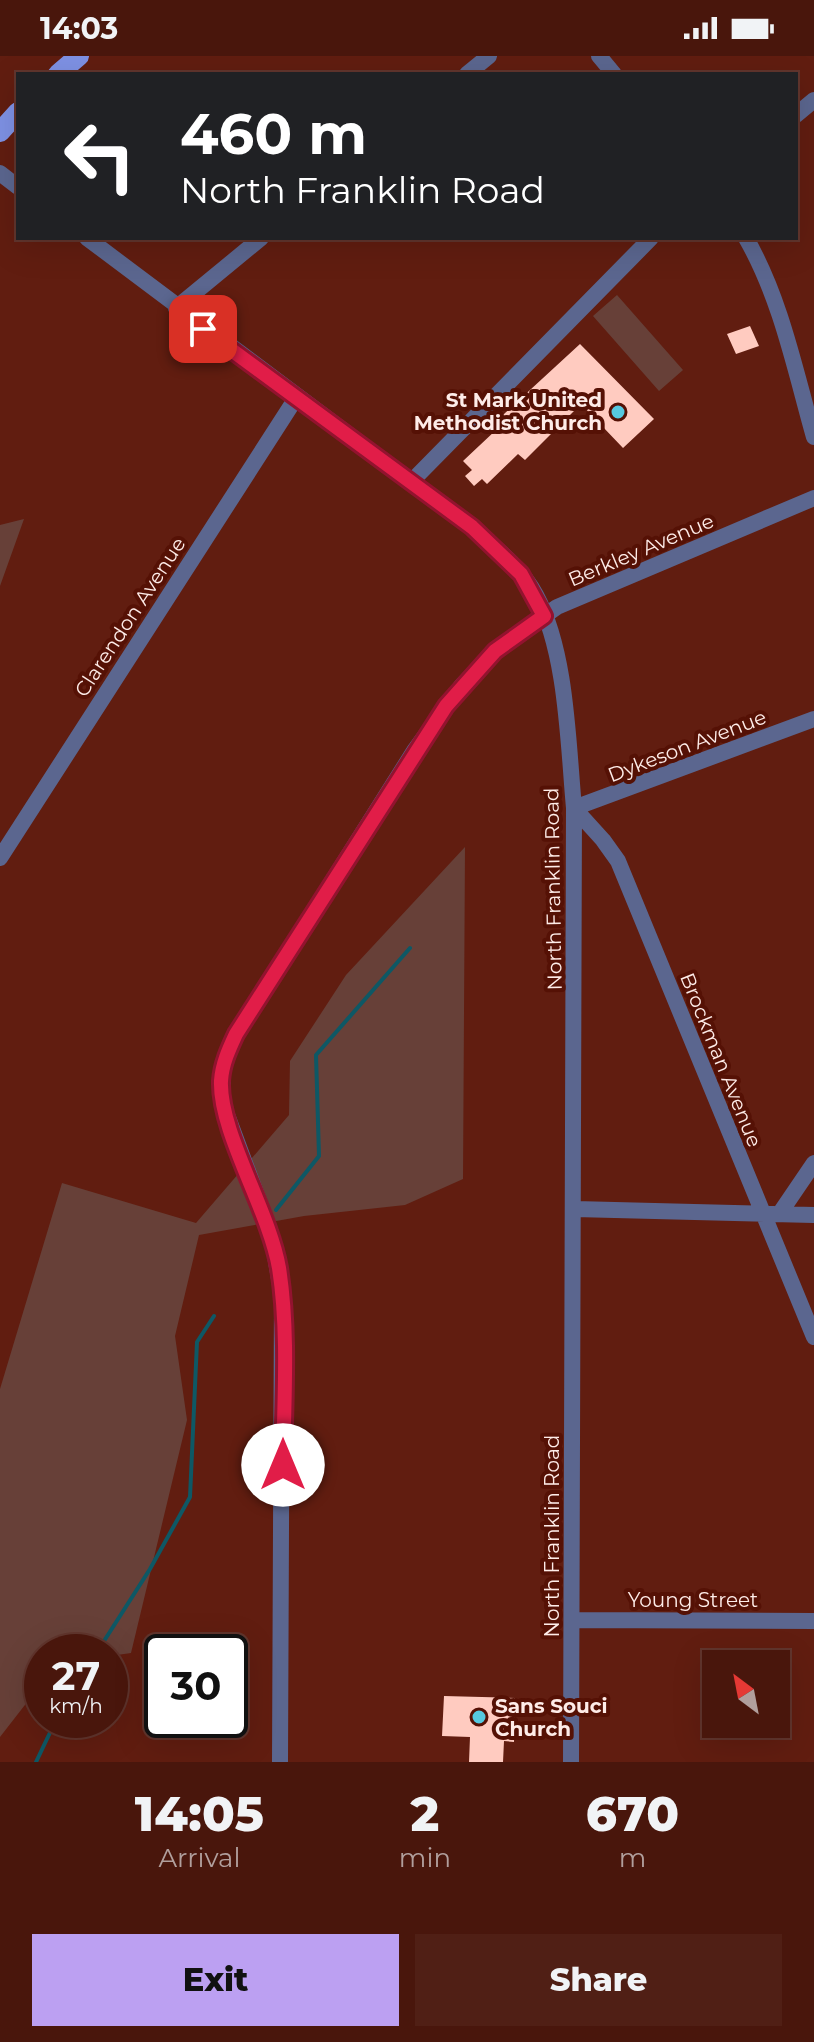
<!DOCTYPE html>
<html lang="en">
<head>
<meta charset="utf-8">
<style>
	:root { --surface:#49160c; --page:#501f15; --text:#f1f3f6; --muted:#b19f9d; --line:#61352d; --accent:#bca0f2 }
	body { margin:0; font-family:Montserrat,sans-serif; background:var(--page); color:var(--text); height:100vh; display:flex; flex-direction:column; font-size:30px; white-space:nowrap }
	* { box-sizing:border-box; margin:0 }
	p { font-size:26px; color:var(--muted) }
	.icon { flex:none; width:44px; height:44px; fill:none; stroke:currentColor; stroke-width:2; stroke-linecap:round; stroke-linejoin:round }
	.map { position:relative; height:1706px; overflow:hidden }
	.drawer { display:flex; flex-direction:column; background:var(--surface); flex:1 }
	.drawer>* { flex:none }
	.banner { position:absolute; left:16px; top:16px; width:782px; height:168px; border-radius:0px; box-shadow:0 8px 32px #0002,0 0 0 2px var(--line); background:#202124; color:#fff; overflow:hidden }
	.needle { width:52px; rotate:328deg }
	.fabs { position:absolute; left:702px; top:1594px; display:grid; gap:16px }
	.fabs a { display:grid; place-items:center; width:88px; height:88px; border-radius:0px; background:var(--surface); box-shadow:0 8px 32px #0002,0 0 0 2px var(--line); font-size:40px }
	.speed { position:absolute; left:24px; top:1578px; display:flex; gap:16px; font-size:40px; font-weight:700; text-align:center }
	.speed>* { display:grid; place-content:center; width:104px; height:104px; border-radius:50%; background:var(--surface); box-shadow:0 8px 32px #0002,0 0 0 2px var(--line); line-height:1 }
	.speed small { font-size:20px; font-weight:400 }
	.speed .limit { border:4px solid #111; border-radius:12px; background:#fff; color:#111 }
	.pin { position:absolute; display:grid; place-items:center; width:68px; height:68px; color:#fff; margin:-34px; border-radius:16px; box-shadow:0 4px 12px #0006 }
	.me { position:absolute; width:88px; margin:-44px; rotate:0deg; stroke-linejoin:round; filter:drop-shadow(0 0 6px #0008) }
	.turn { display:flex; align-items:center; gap:28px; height:168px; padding:0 32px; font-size:36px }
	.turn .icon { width:104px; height:104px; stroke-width:2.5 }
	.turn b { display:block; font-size:56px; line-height:68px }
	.eta { display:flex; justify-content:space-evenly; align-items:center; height:136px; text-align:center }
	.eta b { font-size:48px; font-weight:800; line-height:56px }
	.cta { display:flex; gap:16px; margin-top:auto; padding:16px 32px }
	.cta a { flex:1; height:92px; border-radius:0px; background:var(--accent); color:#111; font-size:32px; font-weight:800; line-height:92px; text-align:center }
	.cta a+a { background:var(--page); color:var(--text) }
	.status { display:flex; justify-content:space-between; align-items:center; height:56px; padding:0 40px; background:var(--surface); direction:ltr }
	.status svg { height:22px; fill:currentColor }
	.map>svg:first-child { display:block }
	.green { fill:#674038 }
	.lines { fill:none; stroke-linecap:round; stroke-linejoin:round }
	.stream { stroke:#0e5865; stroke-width:4 }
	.building { fill:#ffcbc0 }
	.minor { stroke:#5b668f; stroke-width:16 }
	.major { stroke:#7e91e4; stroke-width:20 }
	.route-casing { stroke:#92132f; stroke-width:20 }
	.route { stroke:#e11d48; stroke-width:14 }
	.poi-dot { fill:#56c9e0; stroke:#551105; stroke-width:3 }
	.labels { text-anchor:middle; stroke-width:8; stroke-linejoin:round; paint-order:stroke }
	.poi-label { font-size:20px; font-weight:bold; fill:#feece8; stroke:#551105; text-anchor:end }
	.street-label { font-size:20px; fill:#feece8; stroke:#551105 }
</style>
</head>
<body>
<div class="status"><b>14:03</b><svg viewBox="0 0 49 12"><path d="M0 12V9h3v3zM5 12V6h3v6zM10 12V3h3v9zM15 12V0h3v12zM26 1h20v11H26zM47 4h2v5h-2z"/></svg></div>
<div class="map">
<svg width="814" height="1706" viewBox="0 0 814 1706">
	<rect width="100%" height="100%" fill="#611d10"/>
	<path class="green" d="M 617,239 L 683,314 L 659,335 L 593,260 Z
		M 24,463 L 0,530 L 0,469 Z
		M 465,791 L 463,1123 L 405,1149 L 304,1160 L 199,1179 L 175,1280 L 187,1364 L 131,1597 L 110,1600 L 110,1596 L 42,1596 L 42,1627 L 0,1681 L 0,1333 L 62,1127 L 196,1167 L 289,1059 L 290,1005 L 346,919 Z"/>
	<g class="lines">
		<path class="stream" d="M 276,1154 L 319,1100 L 316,999 L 410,892
			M 97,1596 L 150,1513 L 190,1441 L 197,1286 L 214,1260
			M 36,1706 L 56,1664"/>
	</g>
	<path class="building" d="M 750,270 L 759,290 L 736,298 L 727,278 Z
		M 580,288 L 654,363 L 623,392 L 581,348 L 525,404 L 518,398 L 487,428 L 482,423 L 474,430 L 465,420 L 472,414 L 463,405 L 496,374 L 492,369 Z
		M 444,1640 L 515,1642 L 514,1686 L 504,1685 L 503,1706 L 469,1706 L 470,1681 L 442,1680 Z"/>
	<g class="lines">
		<path class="minor" d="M 599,0 L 614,18
			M 467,18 L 489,0
			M 796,59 L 814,44
			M 0,117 L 18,131
			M 87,182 L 472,471 C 495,491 521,511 536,539 C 567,596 568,688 574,752 L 571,1706
			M 746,182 C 781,243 795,314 814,381
			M 176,252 L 261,182
			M 411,426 L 651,182
			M 814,663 L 574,752 L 603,784 L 618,805 L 814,1281
			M 0,802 L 296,342
			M 575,1153 L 814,1159
			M 780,1157 L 814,1107
			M 572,1564 L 814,1565
			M 280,1706 L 282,1240 L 271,1177 L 223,1048 L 223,1013 L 236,978 L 414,695 L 462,629 L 495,595 L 557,551 L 814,442"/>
		<path class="major" d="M 58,18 L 79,0
			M 0,76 L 18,56"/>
	</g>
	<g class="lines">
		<g class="route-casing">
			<path id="route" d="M 203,273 L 472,471 L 521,518 L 544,560 L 495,595 L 446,650 L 236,978 C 229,993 222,1008 221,1025 C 219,1076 269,1154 279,1212 C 289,1276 284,1345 283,1409"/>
		</g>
		<use href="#route" class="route"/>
	</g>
	<g class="poi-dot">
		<circle cx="618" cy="356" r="8"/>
		<circle cx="479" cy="1661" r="8"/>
	</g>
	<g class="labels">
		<g class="poi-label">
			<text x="602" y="351">St Mark United<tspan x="602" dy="23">Methodist Church</tspan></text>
			<text x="495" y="1657" text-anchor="start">Sans Souci<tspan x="495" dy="23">Church</tspan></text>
		</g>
		<g class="street-label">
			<text transform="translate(641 494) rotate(-23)" y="7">Berkley Avenue</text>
			<text transform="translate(130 561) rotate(-57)" y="7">Clarendon Avenue</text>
			<text transform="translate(687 690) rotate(-21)" y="7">Dykeson Avenue</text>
			<text transform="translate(553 833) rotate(-91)" y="7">North Franklin Road</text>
			<text transform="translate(721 1004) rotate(68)" y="7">Brockman Avenue</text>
			<text transform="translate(552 1480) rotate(-90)" y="7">North Franklin Road</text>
			<text x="693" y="1551">Young Street</text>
		</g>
	</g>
</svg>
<div class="fabs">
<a><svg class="needle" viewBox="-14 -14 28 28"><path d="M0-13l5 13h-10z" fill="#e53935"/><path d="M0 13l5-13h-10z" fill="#b19f9d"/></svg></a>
</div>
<div class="speed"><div>27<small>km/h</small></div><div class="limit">30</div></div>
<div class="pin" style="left:203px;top:273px;background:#d93025"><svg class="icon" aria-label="arrive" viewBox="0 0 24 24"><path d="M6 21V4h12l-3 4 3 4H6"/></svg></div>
<svg class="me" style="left:283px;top:1409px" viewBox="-20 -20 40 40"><circle r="19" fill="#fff"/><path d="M0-13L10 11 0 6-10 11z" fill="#e11d48"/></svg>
<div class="banner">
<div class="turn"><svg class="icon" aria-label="left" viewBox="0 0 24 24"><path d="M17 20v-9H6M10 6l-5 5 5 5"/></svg><div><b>460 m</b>North Franklin Road</div></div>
</div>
</div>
<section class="drawer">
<div class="eta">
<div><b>14:05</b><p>Arrival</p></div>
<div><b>2</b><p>min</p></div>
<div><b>670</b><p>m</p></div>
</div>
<div class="cta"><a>Exit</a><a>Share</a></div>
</section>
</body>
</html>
